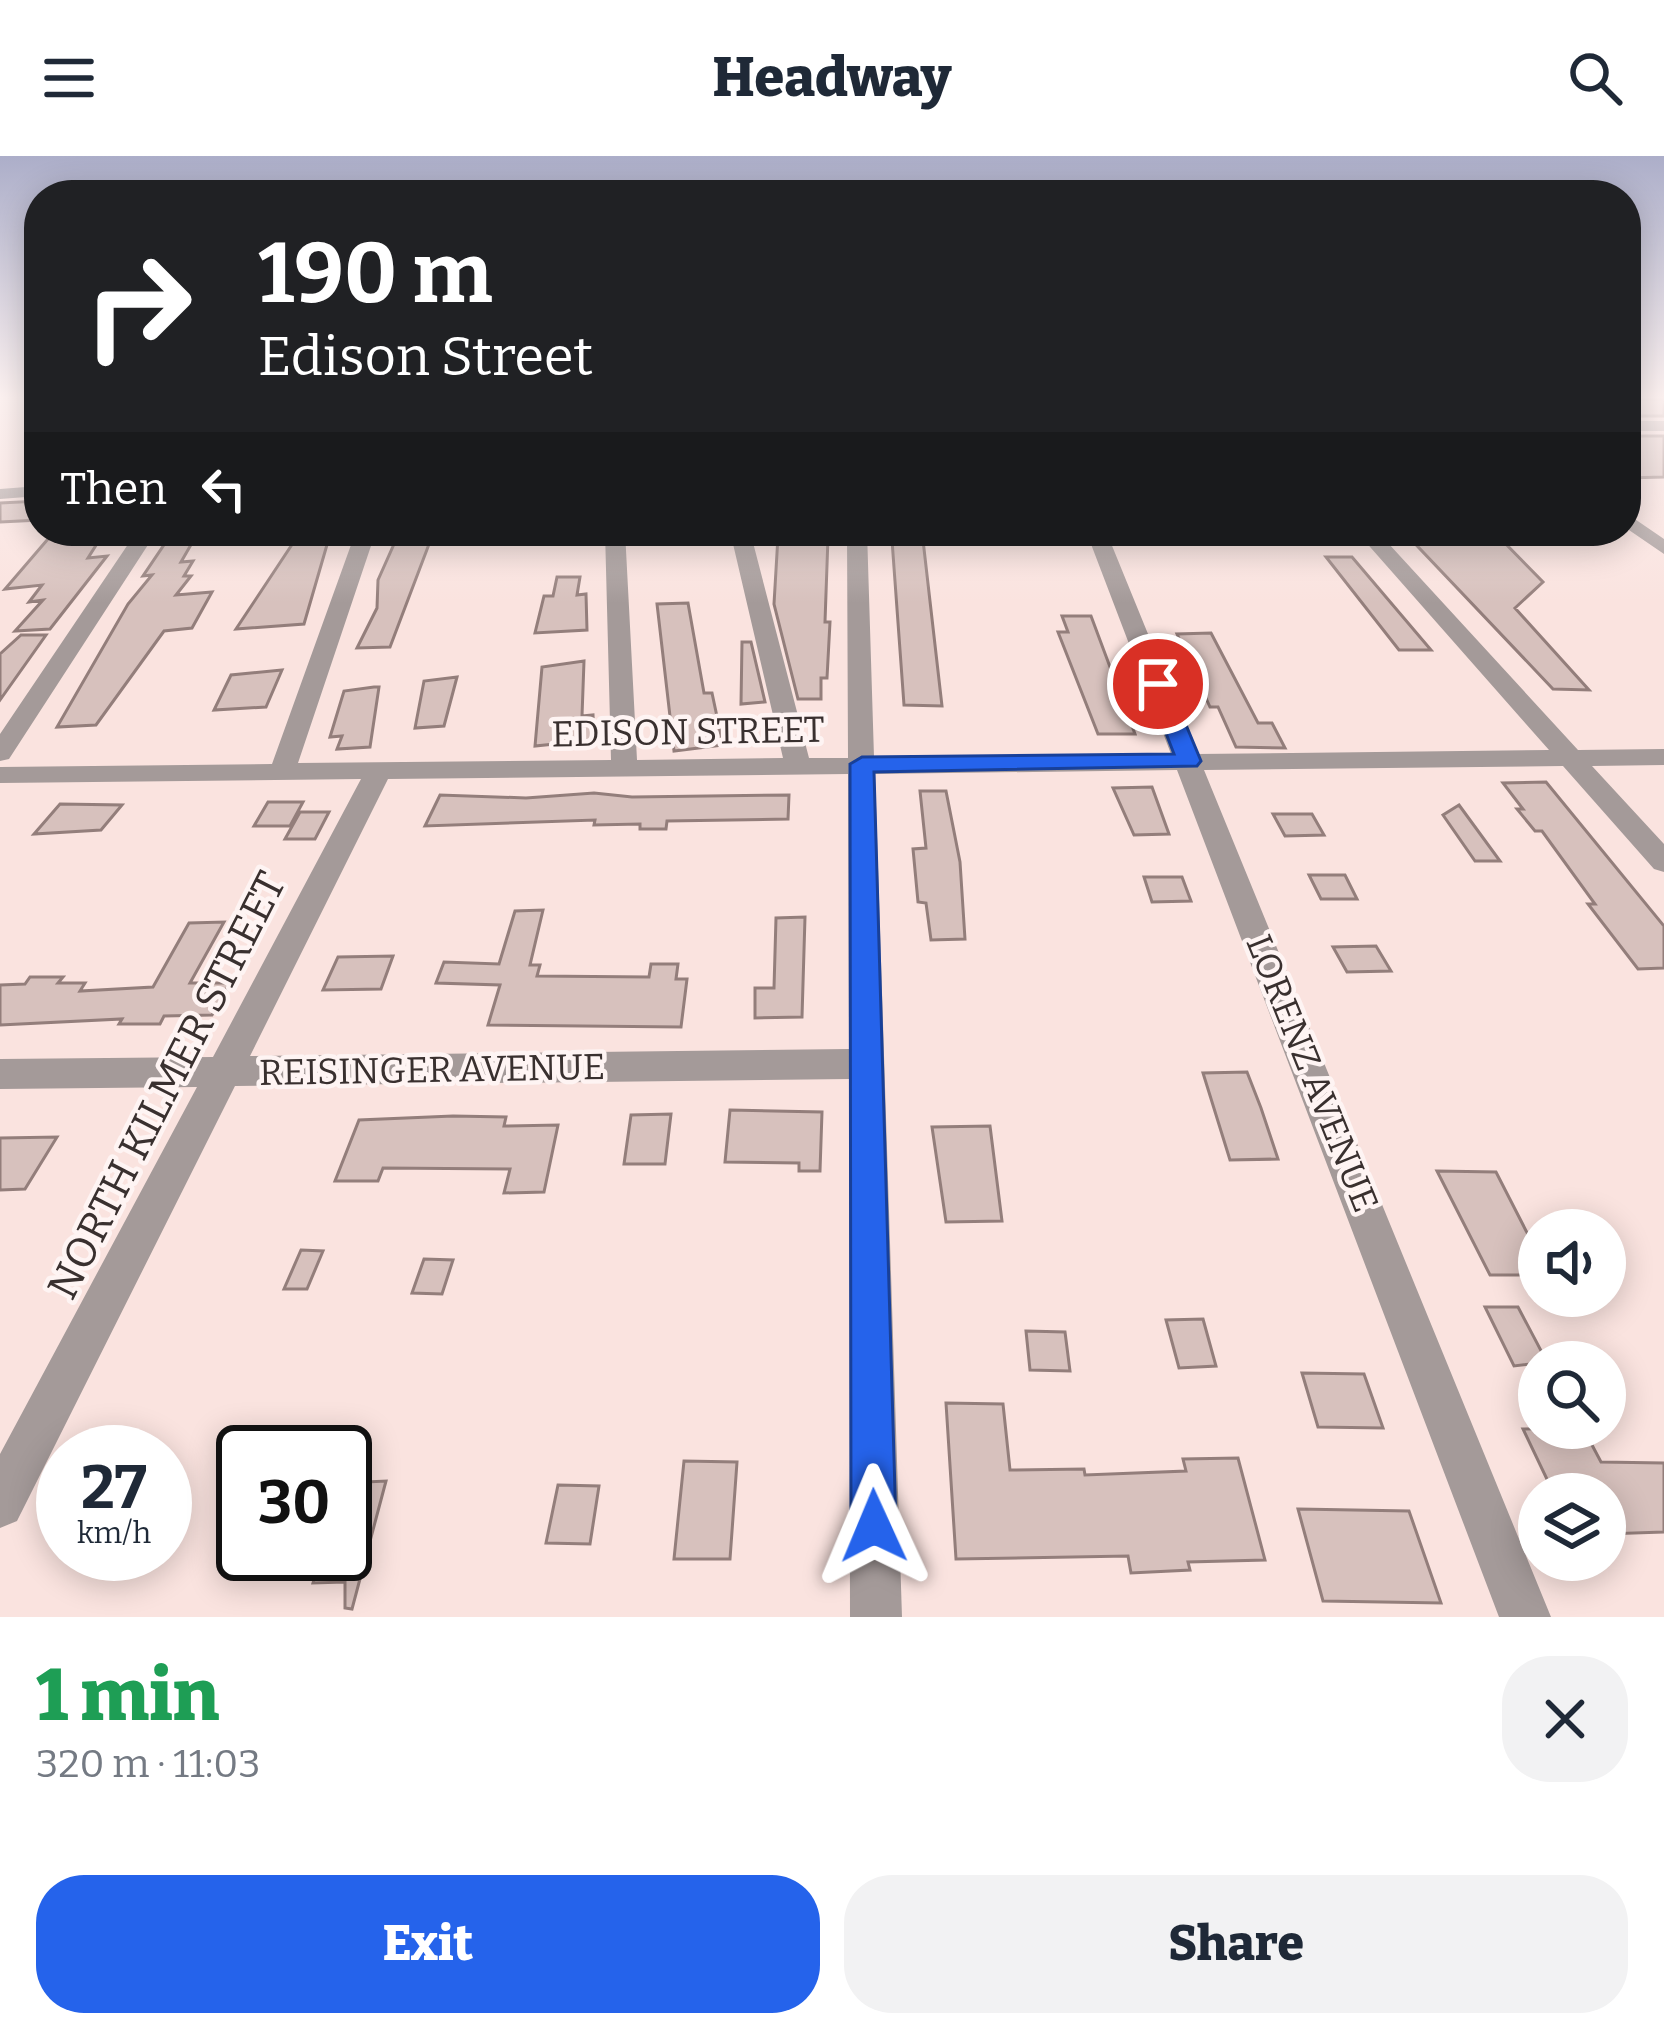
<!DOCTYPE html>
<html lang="en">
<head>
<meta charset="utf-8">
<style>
	:root { --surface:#fff; --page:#f2f2f3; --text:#1f2937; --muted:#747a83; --accent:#2563eb }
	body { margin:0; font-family:Bitter,serif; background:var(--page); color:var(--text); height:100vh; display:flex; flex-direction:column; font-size:45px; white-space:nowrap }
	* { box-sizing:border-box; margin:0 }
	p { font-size:39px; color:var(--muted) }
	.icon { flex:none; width:66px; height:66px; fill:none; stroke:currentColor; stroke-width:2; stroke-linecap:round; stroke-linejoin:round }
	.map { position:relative; height:1461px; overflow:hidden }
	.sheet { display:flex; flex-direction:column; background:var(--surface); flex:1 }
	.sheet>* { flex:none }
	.banner { position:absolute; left:24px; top:24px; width:1617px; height:366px; border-radius:48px; box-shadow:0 6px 30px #0003; background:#202124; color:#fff; overflow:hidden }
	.tools { position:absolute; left:1518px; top:1053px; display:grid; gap:24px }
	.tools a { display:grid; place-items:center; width:108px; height:108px; border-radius:50%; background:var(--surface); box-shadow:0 6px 30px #0003; font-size:60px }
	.speed { position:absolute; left:36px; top:1269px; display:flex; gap:24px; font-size:60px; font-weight:700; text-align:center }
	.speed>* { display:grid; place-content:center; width:156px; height:156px; border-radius:50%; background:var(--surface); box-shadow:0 6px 30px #0003; line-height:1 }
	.speed small { font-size:30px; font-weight:400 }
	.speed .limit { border:6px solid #111; border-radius:18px; background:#fff; color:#111 }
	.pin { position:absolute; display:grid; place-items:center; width:102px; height:102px; color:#fff; margin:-51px; border:6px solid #fff; border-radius:50%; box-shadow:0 3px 12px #0007 }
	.me { position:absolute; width:132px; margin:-66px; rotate:359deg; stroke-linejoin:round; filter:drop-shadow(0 0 9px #0008) }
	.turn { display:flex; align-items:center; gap:42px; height:252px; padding:0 36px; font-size:54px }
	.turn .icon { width:156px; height:156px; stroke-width:2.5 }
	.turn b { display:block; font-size:84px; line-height:102px }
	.then { display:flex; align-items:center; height:114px; padding:0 36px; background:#0003; gap:24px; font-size:45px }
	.round { display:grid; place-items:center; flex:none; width:126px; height:126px; border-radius:48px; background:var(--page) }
	.overview { display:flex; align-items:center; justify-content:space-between; height:204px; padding:0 36px }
	h1 { font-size:72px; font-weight:800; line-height:90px; color:#1e9e55 }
	.cta { display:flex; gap:24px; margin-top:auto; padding:24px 36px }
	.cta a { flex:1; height:138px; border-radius:48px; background:var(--accent); color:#fff; font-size:48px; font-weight:800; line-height:138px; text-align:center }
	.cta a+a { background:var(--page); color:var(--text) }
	header { display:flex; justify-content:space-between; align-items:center; height:156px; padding:0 36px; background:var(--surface); font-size:54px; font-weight:800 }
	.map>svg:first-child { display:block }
	.building { fill:#d7c1bd; stroke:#937e7b; stroke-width:3 }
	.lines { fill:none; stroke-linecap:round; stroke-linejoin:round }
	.street { fill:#a49a99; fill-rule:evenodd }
	.route { fill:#2563eb; stroke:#184099; stroke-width:3 }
	.labels { text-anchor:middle; stroke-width:9; stroke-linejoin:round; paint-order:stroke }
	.street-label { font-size:36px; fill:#39302f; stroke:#fef4f3 }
	.near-street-label { font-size:42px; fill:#39302f; stroke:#fef4f3 }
</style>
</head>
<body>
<header><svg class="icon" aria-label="menu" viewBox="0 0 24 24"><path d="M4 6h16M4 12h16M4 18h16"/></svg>Headway<svg class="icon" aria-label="search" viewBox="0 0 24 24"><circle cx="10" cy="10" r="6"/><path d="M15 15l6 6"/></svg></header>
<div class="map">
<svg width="1664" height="1461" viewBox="0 0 1664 1461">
	<rect width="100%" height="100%" fill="#fae3df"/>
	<path class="building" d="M 1626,243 L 1664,243 L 1664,260 L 1629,260 Z
		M 1626,280 L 1664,280 L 1664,321 L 1626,322 Z
		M 39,345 L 39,364 L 0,366 L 0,347 Z
		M 66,375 L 105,375 L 88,402 L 107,400 L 50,473 L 15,475 L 43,444 L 29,446 L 42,429 L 5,433 L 54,376 Z
		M 301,375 L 331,375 L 304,468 L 236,473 Z
		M 434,375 L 390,491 L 357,492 L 377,452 L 378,424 L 399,377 Z
		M 1404,376 L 1496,378 L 1543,426 L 1515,452 L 1589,534 L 1553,533 Z
		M 196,380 L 181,406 L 193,405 L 184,420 L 191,420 L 176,439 L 212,436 L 192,472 L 164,475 L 96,569 L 57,571 L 128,448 L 152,419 L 143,420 L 168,383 Z
		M 778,380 L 828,381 L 825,466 L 830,466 L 827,522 L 821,522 L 821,543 L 798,543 L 774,448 Z
		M 892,384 L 923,384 L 942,550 L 904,549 Z
		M 1326,401 L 1352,401 L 1431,494 L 1399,494 Z
		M 557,421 L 580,421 L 577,439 L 586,438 L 587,474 L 535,477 L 544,440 L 553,440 Z
		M 688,447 L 704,537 L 712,537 L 723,589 L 674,595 L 657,448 Z
		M 1062,460 L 1091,460 L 1135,578 L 1098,578 L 1058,476 L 1068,476 Z
		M 1211,477 L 1258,567 L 1272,567 L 1285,592 L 1236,591 L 1218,551 L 1210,551 L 1177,478 Z
		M 21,479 L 46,479 L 0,544 L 0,498 Z
		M 742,486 L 751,486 L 765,546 L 741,548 Z
		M 584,505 L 582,560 L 593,559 L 594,584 L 535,590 L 542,511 Z
		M 282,514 L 266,551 L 214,554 L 231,519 Z
		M 457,521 L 444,570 L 415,572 L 424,525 Z
		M 374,531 L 379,531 L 370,591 L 337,593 L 342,580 L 330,581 L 344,535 Z
		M 1546,626 L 1664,770 L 1664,812 L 1638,813 L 1588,748 L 1595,748 L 1542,675 L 1535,675 L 1517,653 L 1523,653 L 1503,627 Z
		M 1152,631 L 1169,678 L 1134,679 L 1113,632 Z
		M 920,635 L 946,635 L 960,706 L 965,783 L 931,784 L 926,747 L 918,746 L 913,693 L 926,692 Z
		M 594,637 L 632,641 L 789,639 L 788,663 L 667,665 L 666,673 L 640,673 L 640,668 L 594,669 L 595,664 L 425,670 L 440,639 L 526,642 Z
		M 268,646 L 303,646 L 290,670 L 254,670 Z
		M 60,648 L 122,649 L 101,674 L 34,678 Z
		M 1459,649 L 1500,705 L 1475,705 L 1443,659 Z
		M 300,656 L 329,656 L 315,683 L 285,683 Z
		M 1273,658 L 1312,658 L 1324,679 L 1285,680 Z
		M 1309,719 L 1345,719 L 1357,743 L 1321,743 Z
		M 1144,721 L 1182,721 L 1191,745 L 1152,746 Z
		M 543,754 L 530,809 L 540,809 L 537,820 L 649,821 L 651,808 L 678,808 L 676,823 L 687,823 L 681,871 L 488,869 L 500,829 L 436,827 L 444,806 L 499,808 L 515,755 Z
		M 805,761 L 802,861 L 755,862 L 755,832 L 774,832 L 776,762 Z
		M 224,766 L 190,827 L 230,827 L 212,859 L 164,860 L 160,868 L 119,868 L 122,863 L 0,869 L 0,829 L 25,828 L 30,821 L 63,821 L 58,827 L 85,827 L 80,835 L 153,831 L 189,767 Z
		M 1376,790 L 1391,815 L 1347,816 L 1333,791 Z
		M 393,800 L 381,833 L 323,834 L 338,801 Z
		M 1247,916 L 1261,952 L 1278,1003 L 1230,1004 L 1203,917 Z
		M 730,954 L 822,956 L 820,1015 L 799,1015 L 799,1007 L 725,1006 Z
		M 671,958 L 665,1008 L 624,1008 L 631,959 Z
		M 453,960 L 506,961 L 504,970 L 558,969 L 544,1036 L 504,1037 L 510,1013 L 383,1012 L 378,1025 L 335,1025 L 359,964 Z
		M 990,970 L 1002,1065 L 946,1066 L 932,971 Z
		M 57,981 L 25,1033 L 0,1034 L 0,982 Z
		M 1437,1015 L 1496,1016 L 1539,1100 L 1539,1119 L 1490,1119 Z
		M 301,1094 L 323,1095 L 307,1133 L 284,1133 Z
		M 424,1103 L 453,1104 L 442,1138 L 412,1137 Z
		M 1485,1151 L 1518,1151 L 1547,1206 L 1514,1210 Z
		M 1203,1163 L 1216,1210 L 1179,1212 L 1166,1164 Z
		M 1026,1175 L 1065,1176 L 1070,1215 L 1030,1214 Z
		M 1302,1217 L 1364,1218 L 1383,1272 L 1318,1271 Z
		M 946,1247 L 1003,1248 L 1010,1314 L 1084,1313 L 1085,1319 L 1186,1315 L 1183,1303 L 1238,1302 L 1265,1404 L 1188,1406 L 1190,1414 L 1131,1417 L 1128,1400 L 956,1403 Z
		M 1583,1272 L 1601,1306 L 1664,1307 L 1664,1376 L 1605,1378 L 1605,1338 L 1554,1338 L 1523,1273 Z
		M 684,1305 L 737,1306 L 730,1403 L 674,1403 Z
		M 386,1325 L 352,1453 L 345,1452 L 345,1426 L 313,1427 L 322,1398 L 345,1398 L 345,1327 Z
		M 558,1329 L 599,1330 L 590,1388 L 546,1387 Z
		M 1298,1353 L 1409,1355 L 1441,1447 L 1323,1445 Z"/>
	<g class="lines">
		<path class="street" d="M 1626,265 L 1664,265 L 1664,275 L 1626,275 Z
			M 39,330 L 39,340 L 0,343 L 0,333 Z
			M 1626,357 L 1664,383 L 1664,398 L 1626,372 Z
			M 137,375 L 157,375 L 9,603 L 0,605 L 0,578 Z
			M 356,375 L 376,375 L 298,607 L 611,604 L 605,375 L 625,375 L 637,604 L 783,602 L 730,375 L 750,375 L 809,602 L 848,602 L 847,375 L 867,375 L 874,601 L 1171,598 L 1086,375 L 1106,375 L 1197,598 L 1549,594 L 1356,375 L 1377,375 L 1578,594 L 1664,593 L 1664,609 L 1592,610 L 1664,688 L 1664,716 L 1654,713 L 1563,610 L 1204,614 L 1551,1461 L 1499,1461 L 1177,614 L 875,618 L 902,1461 L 850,1461 L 849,923 L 235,930 L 17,1365 L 0,1372 L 0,1298 L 197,931 L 0,933 L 0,903 L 213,901 L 361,623 L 0,627 L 0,611 L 272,608 ZM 848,618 L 849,893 L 250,900 L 388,623 Z"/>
	</g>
	<linearGradient id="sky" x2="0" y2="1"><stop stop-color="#acaec9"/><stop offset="0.54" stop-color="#fdf2f1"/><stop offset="1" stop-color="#fdf2f1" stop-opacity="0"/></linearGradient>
	<rect width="1664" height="447" fill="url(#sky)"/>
	<path class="route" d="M 1158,522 L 1169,528 L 1201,605 L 1197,610 L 874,616 L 896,1370 L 890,1385 L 874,1392 L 858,1385 L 851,1370 L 850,608 L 862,601 L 1174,598 L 1147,528 Z"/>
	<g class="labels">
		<g class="street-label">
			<text transform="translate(688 575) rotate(-1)" y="13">EDISON STREET</text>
			<text transform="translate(432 913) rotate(-1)" y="13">REISINGER AVENUE</text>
			<text transform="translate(1313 917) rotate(68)" y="13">LORENZ AVENUE</text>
		</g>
		<g class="near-street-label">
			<text transform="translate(166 929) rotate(-63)" y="15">NORTH KILMER STREET</text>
		</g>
	</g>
</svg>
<div class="tools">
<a><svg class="icon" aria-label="sound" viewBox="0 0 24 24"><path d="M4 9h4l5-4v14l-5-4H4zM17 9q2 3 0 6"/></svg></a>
<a><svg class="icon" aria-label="search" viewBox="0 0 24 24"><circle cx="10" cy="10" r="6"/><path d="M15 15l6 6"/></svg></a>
<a><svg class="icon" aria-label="layers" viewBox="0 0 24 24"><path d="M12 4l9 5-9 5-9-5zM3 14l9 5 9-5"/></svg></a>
</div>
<div class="speed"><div>27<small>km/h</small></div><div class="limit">30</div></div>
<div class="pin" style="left:1158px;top:528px;background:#d93025"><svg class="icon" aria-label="arrive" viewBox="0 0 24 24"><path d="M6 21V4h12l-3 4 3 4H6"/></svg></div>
<svg class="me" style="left:874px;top:1370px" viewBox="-20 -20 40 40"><path d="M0-17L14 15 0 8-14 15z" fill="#2563eb" stroke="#fff" stroke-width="4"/></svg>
<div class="banner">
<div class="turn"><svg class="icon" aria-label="right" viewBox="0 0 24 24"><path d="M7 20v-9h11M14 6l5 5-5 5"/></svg><div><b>190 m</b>Edison Street</div></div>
<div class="then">Then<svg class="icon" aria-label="left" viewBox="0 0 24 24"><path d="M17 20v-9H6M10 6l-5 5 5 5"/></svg></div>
</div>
</div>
<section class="sheet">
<div class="overview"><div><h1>1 min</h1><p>320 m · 11:03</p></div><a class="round"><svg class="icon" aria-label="close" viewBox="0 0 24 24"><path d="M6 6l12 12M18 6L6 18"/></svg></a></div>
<div class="cta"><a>Exit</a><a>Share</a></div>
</section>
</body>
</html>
